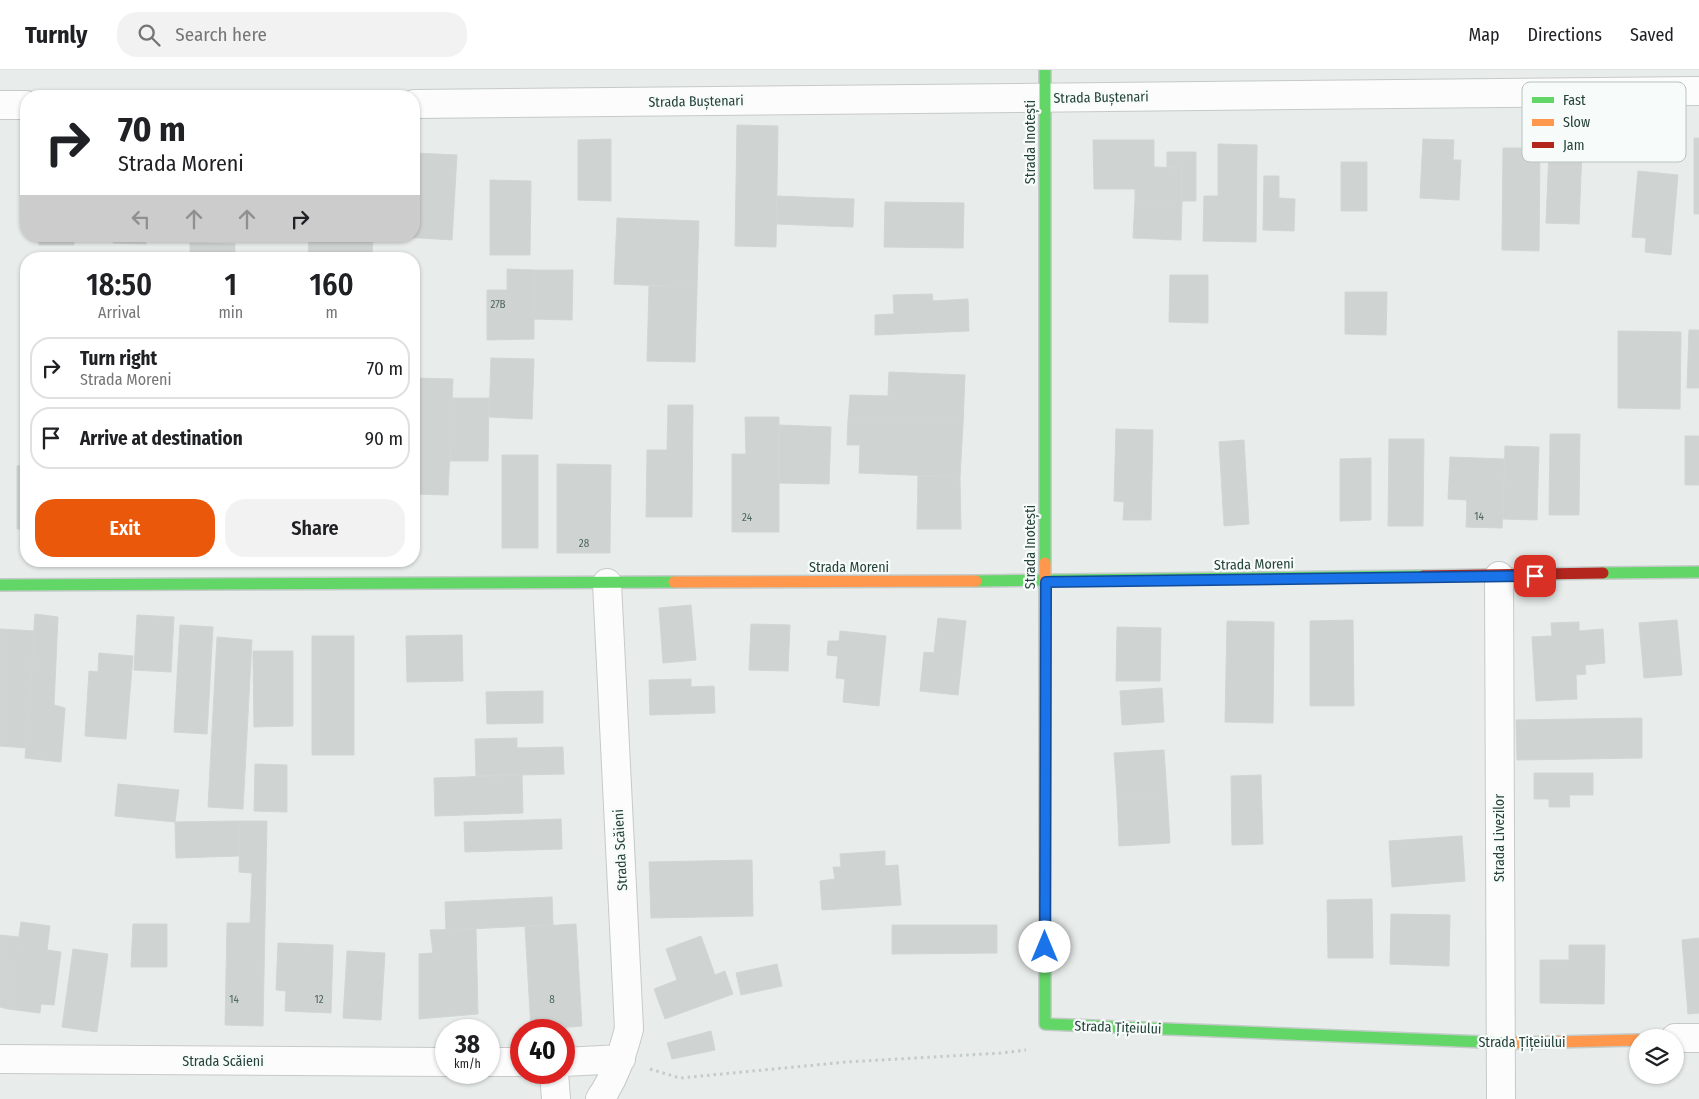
<!DOCTYPE html>
<html lang="en">
<head>
<meta charset="utf-8">
<style>
	:root { --surface:#fff; --page:#f2f2f2; --text:#202124; --muted:#757577; --line:#e0e0e0; --accent:#ea580c }
	body { margin:0; font-family:"Fira Sans Condensed",sans-serif; background:var(--page); color:var(--text); height:100vh; display:flex; flex-direction:column; font-size:19px; white-space:nowrap }
	* { box-sizing:border-box; margin:0 }
	p { font-size:16px; color:var(--muted) }
	.icon { flex:none; width:28px; height:28px; fill:none; stroke:currentColor; stroke-width:2; stroke-linecap:round; stroke-linejoin:round }
	.map { position:relative; flex:1; overflow:hidden }
	.sheet { position:absolute; left:20px; top:182px; width:400px; height:315px; display:flex; flex-direction:column; background:var(--surface); border-radius:20px; box-shadow:0 1px 4px #0004 }
	.sheet>* { flex:none }
	.banner { position:absolute; left:20px; top:20px; width:400px; height:152px; border-radius:20px; box-shadow:0 1px 4px #0004; background:#fff; color:var(--text); overflow:hidden }
	.buttons { position:absolute; left:1629px; top:959px; display:grid; gap:10px }
	.buttons a { display:grid; place-items:center; width:55px; height:55px; border-radius:50%; background:var(--surface); box-shadow:0 1px 4px #0004; font-size:25px }
	.speed { position:absolute; left:435px; top:949px; display:flex; gap:10px; font-size:25px; font-weight:700; text-align:center }
	.speed>* { display:grid; place-content:center; width:65px; height:65px; border-radius:50%; background:var(--surface); box-shadow:0 1px 4px #0004; line-height:1 }
	.speed small { font-size:12px; font-weight:400 }
	.speed .limit { border:8px solid #d22; background:#fff; color:#111 }
	.pin { position:absolute; display:grid; place-items:center; width:42px; height:42px; color:#fff; margin:-21px; border-radius:10px; box-shadow:0 2px 8px #0006 }
	.me { position:absolute; width:55px; margin:-28px; rotate:0deg; stroke-linejoin:round; filter:drop-shadow(0 0 4px #0008) }
	.turn { display:flex; align-items:center; gap:18px; height:105px; padding:0 15px; font-size:22px }
	.turn .icon { width:65px; height:65px; stroke-width:2.5 }
	.turn b { display:block; font-size:35px; line-height:42px }
	.lanes { display:flex; align-items:center; height:48px; padding:0 15px; background:#0003; justify-content:center; gap:25px; direction:ltr }
	.lanes .off { opacity:.35 }
	.eta { display:flex; justify-content:space-evenly; align-items:center; height:85px; text-align:center }
	.eta b { font-size:30px; font-weight:600; line-height:35px }
	.button { display:flex; gap:10px; margin-top:auto; padding:10px 15px }
	.button a { flex:1; height:58px; border-radius:20px; background:var(--accent); color:#fff; font-size:20px; font-weight:600; line-height:58px; text-align:center }
	.button a+a { background:var(--page); color:var(--text) }
	ul { padding:0; list-style:none }
	li { display:flex; align-items:center; gap:15px; height:62px; margin:0 10px 8px; padding:0 5px; border:2px solid var(--line); border-radius:20px }
	li div { flex:1 }
	li b { display:block; font-size:19px }
	li em { font-style:normal }
	header { display:flex; align-items:center; gap:30px; box-sizing:border-box; height:70px; padding:0 25px; background:var(--surface); border-bottom:1px solid var(--line) }
	header strong { font-size:24px }
	nav { display:flex; gap:28px; margin-inline-start:auto; font-size:18px }
	.search { width:350px; height:45px; background:var(--page); display:flex; align-items:center; gap:12px; box-sizing:border-box; padding:0 18px; border-radius:20px; color:var(--muted); font-size:19px }
	.map>svg:first-child { display:block }
	.building { fill:#cfd4d2; stroke:#d1d6d4 }
	.lines { fill:none; stroke-linecap:round; stroke-linejoin:round }
	.street-casing { stroke:#c5cac8; stroke-width:30 }
	.fast-casing { stroke:#c3cbc8; stroke-width:14 }
	.slow-casing { stroke:#c3cbc8; stroke-width:14 }
	.jam-casing { stroke:#c3cbc8; stroke-width:14 }
	.path { stroke:#c3ccca; stroke-width:3; stroke-dasharray:2.5 4; stroke-linecap:butt }
	.street { stroke:#fcfcfc; stroke-width:28 }
	.fast { stroke:#63d668; stroke-width:11 }
	.slow { stroke:#ff974d; stroke-width:11 }
	.jam { stroke:#b3261e; stroke-width:11 }
	.route-casing { stroke:#114b97; stroke-width:12 }
	.route { stroke:#1a73e8; stroke-width:9 }
	.labels { text-anchor:middle; stroke-width:4.5; stroke-linejoin:round; paint-order:stroke }
	.number-label { font-size:11px; fill:#506761 }
	.street-label { font-size:14px; fill:#24423a; stroke:#f7fbf9 }
	.key { fill:#f7fbf9; stroke:#b8c4c0; stroke-width:1 }
	.key-label { font-size:14px; fill:#24423a }
</style>
</head>
<body>
<header>
<strong>Turnly</strong>
<div class="search"><svg class="icon" aria-label="search" viewBox="0 0 24 24"><circle cx="10" cy="10" r="6"/><path d="M15 15l6 6"/></svg>Search here</div>
<nav><a>Map</a><a>Directions</a><a>Saved</a></nav>
</header>
<div class="map">
<svg width="1699" height="1029" viewBox="0 0 1699 1029">
	<rect width="100%" height="100%" fill="#e8edeb"/>
	<path class="building" d="M 737,55 L 778,56 L 776,177 L 735,176 Z
		M 1694,68 L 1699,68 L 1699,144 L 1694,144 Z
		M 611,69 L 611,131 L 578,130 L 578,70 Z
		M 1423,69 L 1454,70 L 1453,90 L 1461,90 L 1459,130 L 1420,128 Z
		M 1093,70 L 1154,70 L 1154,97 L 1182,98 L 1182,131 L 1135,130 L 1135,119 L 1094,119 Z
		M 1218,74 L 1257,75 L 1256,172 L 1203,171 L 1204,126 L 1218,126 Z
		M 1503,78 L 1540,78 L 1539,181 L 1502,180 Z
		M 1549,80 L 1582,80 L 1579,154 L 1546,153 Z
		M 1167,82 L 1196,82 L 1196,131 L 1182,131 L 1182,98 L 1167,98 Z
		M 414,83 L 457,85 L 452,170 L 405,167 L 414,166 Z
		M 1341,92 L 1367,92 L 1367,141 L 1341,141 Z
		M 1638,101 L 1678,105 L 1671,185 L 1645,182 L 1646,168 L 1632,167 Z
		M 1264,106 L 1279,106 L 1279,128 L 1295,129 L 1294,161 L 1263,160 Z
		M 490,110 L 531,111 L 530,185 L 490,185 Z
		M 777,126 L 854,129 L 853,157 L 777,154 Z
		M 1135,130 L 1182,131 L 1181,170 L 1133,168 Z
		M 885,132 L 964,133 L 963,178 L 884,177 Z
		M 617,148 L 699,151 L 697,217 L 614,214 Z
		M 39,166 L 74,166 L 74,175 L 39,175 Z
		M 113,166 L 146,166 L 146,174 L 113,173 Z
		M 222,166 L 266,166 L 266,168 Z
		M 309,166 L 373,166 L 372,189 L 308,189 Z
		M 190,173 L 235,174 L 235,189 L 190,189 Z
		M 507,199 L 534,200 L 534,269 L 487,270 L 487,220 L 507,220 Z
		M 534,200 L 573,200 L 572,250 L 533,249 Z
		M 1170,205 L 1208,205 L 1208,253 L 1169,252 Z
		M 649,216 L 697,217 L 695,292 L 647,291 Z
		M 1345,222 L 1387,222 L 1386,265 L 1345,264 Z
		M 932,224 L 933,231 L 968,229 L 969,261 L 875,265 L 875,245 L 894,244 L 893,225 Z
		M 1689,260 L 1699,260 L 1699,318 L 1687,318 Z
		M 1618,261 L 1681,262 L 1680,339 L 1618,338 Z
		M 491,288 L 534,289 L 532,349 L 489,347 Z
		M 889,302 L 965,305 L 963,354 L 848,350 L 850,325 L 888,326 Z
		M 414,308 L 453,309 L 448,425 L 414,424 Z
		M 451,328 L 489,328 L 488,391 L 450,391 Z
		M 668,335 L 693,335 L 692,447 L 646,447 L 647,380 L 667,380 Z
		M 745,347 L 779,347 L 779,462 L 732,462 L 732,384 L 746,384 Z
		M 848,350 L 963,354 L 960,407 L 859,403 L 860,375 L 847,375 Z
		M 779,355 L 831,357 L 829,414 L 779,413 Z
		M 1116,359 L 1153,360 L 1151,450 L 1123,450 L 1124,432 L 1114,431 Z
		M 1550,364 L 1580,364 L 1579,445 L 1549,445 Z
		M 1685,366 L 1699,366 L 1699,415 L 1685,415 Z
		M 1389,369 L 1424,369 L 1423,456 L 1388,456 Z
		M 1244,370 L 1249,454 L 1224,456 L 1219,372 Z
		M 1505,376 L 1539,377 L 1537,450 L 1503,449 Z
		M 502,385 L 538,385 L 538,478 L 502,478 Z
		M 1450,387 L 1505,389 L 1502,458 L 1466,457 L 1467,430 L 1448,429 Z
		M 1371,388 L 1371,450 L 1340,451 L 1340,389 Z
		M 557,394 L 611,395 L 610,483 L 557,483 Z
		M 26,395 L 26,459 L 17,459 L 17,396 Z
		M 918,406 L 960,407 L 961,459 L 917,459 Z
		M 691,535 L 696,590 L 663,593 L 659,538 Z
		M 35,544 L 58,547 L 54,635 L 65,638 L 61,692 L 25,688 Z
		M 137,545 L 174,547 L 171,602 L 134,600 Z
		M 938,548 L 966,551 L 958,625 L 920,621 L 924,582 L 934,583 Z
		M 1353,550 L 1354,636 L 1310,636 L 1310,551 Z
		M 1677,550 L 1682,605 L 1644,608 L 1639,553 Z
		M 1227,551 L 1274,552 L 1273,653 L 1225,652 Z
		M 1579,552 L 1579,561 L 1603,559 L 1605,593 L 1585,595 L 1586,604 L 1576,605 L 1577,629 L 1536,631 L 1532,567 L 1552,566 L 1551,553 Z
		M 751,554 L 790,555 L 788,601 L 749,600 Z
		M 180,555 L 213,557 L 207,664 L 174,662 Z
		M 1117,557 L 1161,558 L 1160,611 L 1116,611 Z
		M 0,559 L 35,561 L 26,678 L 0,676 Z
		M 840,561 L 886,566 L 879,636 L 843,632 L 845,609 L 836,608 L 838,586 L 827,585 L 828,571 L 839,571 Z
		M 462,565 L 463,611 L 407,612 L 406,566 Z
		M 312,566 L 354,566 L 354,685 L 312,685 Z
		M 217,567 L 252,570 L 243,739 L 208,737 Z
		M 253,581 L 293,581 L 293,656 L 254,657 Z
		M 99,583 L 133,586 L 126,669 L 85,666 L 89,601 L 98,602 Z
		M 691,609 L 691,617 L 714,616 L 715,643 L 650,645 L 649,610 Z
		M 1162,618 L 1164,652 L 1122,655 L 1120,621 Z
		M 543,621 L 543,653 L 487,654 L 486,622 Z
		M 1642,648 L 1642,688 L 1517,690 L 1516,650 Z
		M 517,668 L 517,678 L 563,677 L 564,704 L 476,706 L 475,669 Z
		M 1164,680 L 1167,725 L 1117,727 L 1114,683 Z
		M 255,694 L 287,695 L 287,742 L 254,741 Z
		M 1534,703 L 1593,703 L 1593,725 L 1569,725 L 1570,737 L 1549,737 L 1549,729 L 1534,729 Z
		M 522,705 L 523,743 L 435,746 L 434,708 Z
		M 1261,705 L 1263,774 L 1232,775 L 1231,706 Z
		M 118,714 L 179,720 L 175,752 L 115,746 Z
		M 1167,725 L 1170,773 L 1119,776 L 1117,727 Z
		M 561,749 L 562,779 L 465,782 L 464,752 Z
		M 240,751 L 239,786 L 176,788 L 175,752 Z
		M 240,751 L 267,751 L 263,956 L 225,955 L 227,853 L 250,853 L 252,803 L 239,802 Z
		M 1462,766 L 1465,811 L 1392,817 L 1389,771 Z
		M 885,781 L 885,796 L 898,795 L 901,835 L 822,840 L 820,811 L 835,809 L 833,797 L 841,797 L 840,784 Z
		M 752,790 L 753,846 L 651,848 L 649,792 Z
		M 552,827 L 553,855 L 446,860 L 445,832 Z
		M 1372,829 L 1373,888 L 1328,888 L 1327,830 Z
		M 1391,844 L 1450,845 L 1449,896 L 1390,894 Z
		M 21,852 L 50,856 L 47,880 L 61,882 L 54,935 L 41,934 L 40,943 L 8,939 Z
		M 133,854 L 167,854 L 167,897 L 131,897 Z
		M 576,854 L 582,956 L 531,960 L 525,857 Z
		M 892,855 L 997,855 L 997,883 L 892,884 Z
		M 476,859 L 478,944 L 419,949 L 419,884 L 433,883 L 430,860 Z
		M 0,865 L 19,867 L 8,939 L 0,937 Z
		M 701,866 L 715,905 L 725,901 L 733,924 L 665,949 L 654,919 L 677,910 L 666,879 Z
		M 1699,868 L 1699,943 L 1688,944 L 1682,870 Z
		M 278,873 L 333,875 L 331,943 L 285,941 L 286,921 L 276,920 Z
		M 1569,875 L 1605,875 L 1604,934 L 1540,933 L 1540,890 L 1569,890 Z
		M 73,879 L 108,884 L 97,962 L 62,957 Z
		M 347,881 L 385,883 L 381,950 L 343,948 Z
		M 777,894 L 782,916 L 741,925 L 736,903 Z
		M 711,961 L 715,980 L 672,989 L 667,973 Z"/>
	<g class="lines">
		<g class="street-casing">
			<path id="street" d="M 414,34 L 1699,21
				M 0,35 L 26,35
				M 1499,506 L 1501,1029
				M 1675,968 L 1699,968
				M 0,989 L 446,992
				M 489,992 L 521,992
				M 564,992 L 621,989
				M 554,1002 L 556,1029
				M 600,1029 C 615,1007 622,985 629,959 L 607,513"/>
		</g>
		<g class="fast-casing">
			<path id="fast" d="M 1045,0 L 1045,493
				M 1603,503 L 1699,502
				M 976,511 L 1423,506
				M 0,515 L 674,512
				M 1045,785 L 1045,954 L 1509,973"/>
		</g>
		<g class="slow-casing">
			<path id="slow" d="M 1045,493 L 1045,785
				M 674,512 L 976,511
				M 1509,973 L 1638,970"/>
		</g>
		<g class="jam-casing">
			<path id="jam" d="M 1423,506 L 1603,503"/>
		</g>
		<path class="path" d="M 650,999 L 680,1008 L 846,992 L 1002,983 L 1026,980"/>
		<use href="#street" class="street"/>
		<use href="#fast" class="fast"/>
		<use href="#slow" class="slow"/>
		<use href="#jam" class="jam"/>
	</g>
	<g class="lines">
		<g class="route-casing">
			<path id="route" d="M 1045,877 L 1046,512 L 1535,506"/>
		</g>
		<use href="#route" class="route"/>
	</g>
	<g class="labels">
		<g class="number-label">
			<text x="498" y="238">27B</text>
			<text x="1479" y="450">14</text>
			<text x="747" y="451">24</text>
			<text x="584" y="477">28</text>
			<text x="234" y="933">14</text>
			<text x="319" y="933">12</text>
			<text x="552" y="933">8</text>
		</g>
		<g class="street-label">
			<text transform="translate(1101 27) rotate(-1)" y="5">Strada Buștenari</text>
			<text transform="translate(696 31) rotate(-1)" y="5">Strada Buștenari</text>
			<text transform="translate(1030 72) rotate(-90)" y="5">Strada Inotești</text>
			<text transform="translate(1030 477) rotate(-90)" y="5">Strada Inotești</text>
			<text transform="translate(1254 494) rotate(-1)" y="5">Strada Moreni</text>
			<text x="849" y="502">Strada Moreni</text>
			<text transform="translate(1499 768) rotate(-90)" y="5">Strada Livezilor</text>
			<text transform="translate(620 780) rotate(-93)" y="5">Strada Scăieni</text>
			<text transform="translate(1118 957) rotate(2)" y="5">Strada Țițeiului</text>
			<text x="1522" y="977">Strada Țițeiului</text>
			<text x="223" y="996">Strada Scăieni</text>
		</g>
	</g>
	<rect x="1522" y="12" width="164" height="80" rx="8" class="key"/>
	<rect x="1532" y="27" width="22" height="6" fill="#63d668"/>
	<rect x="1532" y="49" width="22" height="7" fill="#ff974d"/>
	<rect x="1532" y="72" width="22" height="6" fill="#b3261e"/>
	<g class="key-label">
		<text x="1563" y="35">Fast</text>
		<text x="1563" y="57">Slow</text>
		<text x="1563" y="80">Jam</text>
	</g>
</svg>
<div class="buttons">
<a><svg class="icon" aria-label="layers" viewBox="0 0 24 24"><path d="M12 4l9 5-9 5-9-5zM3 14l9 5 9-5"/></svg></a>
</div>
<div class="speed"><div>38<small>km/h</small></div><div class="limit">40</div></div>
<div class="pin" style="left:1535px;top:506px;background:#d93025"><svg class="icon" aria-label="arrive" viewBox="0 0 24 24"><path d="M6 21V4h12l-3 4 3 4H6"/></svg></div>
<svg class="me" style="left:1045px;top:877px" viewBox="-20 -20 40 40"><circle r="19" fill="#fff"/><path d="M0-13L10 11 0 6-10 11z" fill="#1a73e8"/></svg>
<div class="banner">
<div class="turn"><svg class="icon" aria-label="right" viewBox="0 0 24 24"><path d="M7 20v-9h11M14 6l5 5-5 5"/></svg><div><b>70 m</b>Strada Moreni</div></div>
<div class="lanes"><svg class="icon off" aria-label="left" viewBox="0 0 24 24"><path d="M17 20v-9H6M10 6l-5 5 5 5"/></svg><svg class="icon off" aria-label="ahead" viewBox="0 0 24 24"><path d="M12 20V5M6 11l6-6 6 6"/></svg><svg class="icon off" aria-label="ahead" viewBox="0 0 24 24"><path d="M12 20V5M6 11l6-6 6 6"/></svg><svg class="icon" aria-label="right" viewBox="0 0 24 24"><path d="M7 20v-9h11M14 6l5 5-5 5"/></svg></div>
</div>
<section class="sheet">
<div class="eta">
<div><b>18:50</b><p>Arrival</p></div>
<div><b>1</b><p>min</p></div>
<div><b>160</b><p>m</p></div>
</div>
<ul>
<li><svg class="icon" aria-label="right" viewBox="0 0 24 24"><path d="M7 20v-9h11M14 6l5 5-5 5"/></svg><div><b>Turn right</b><p>Strada Moreni</p></div><em>70 m</em></li>
<li><svg class="icon" aria-label="arrive" viewBox="0 0 24 24"><path d="M6 21V4h12l-3 4 3 4H6"/></svg><div><b>Arrive at destination</b></div><em>90 m</em></li>
</ul>
<div class="button"><a>Exit</a><a>Share</a></div>
</section>
</div>
</body>
</html>
